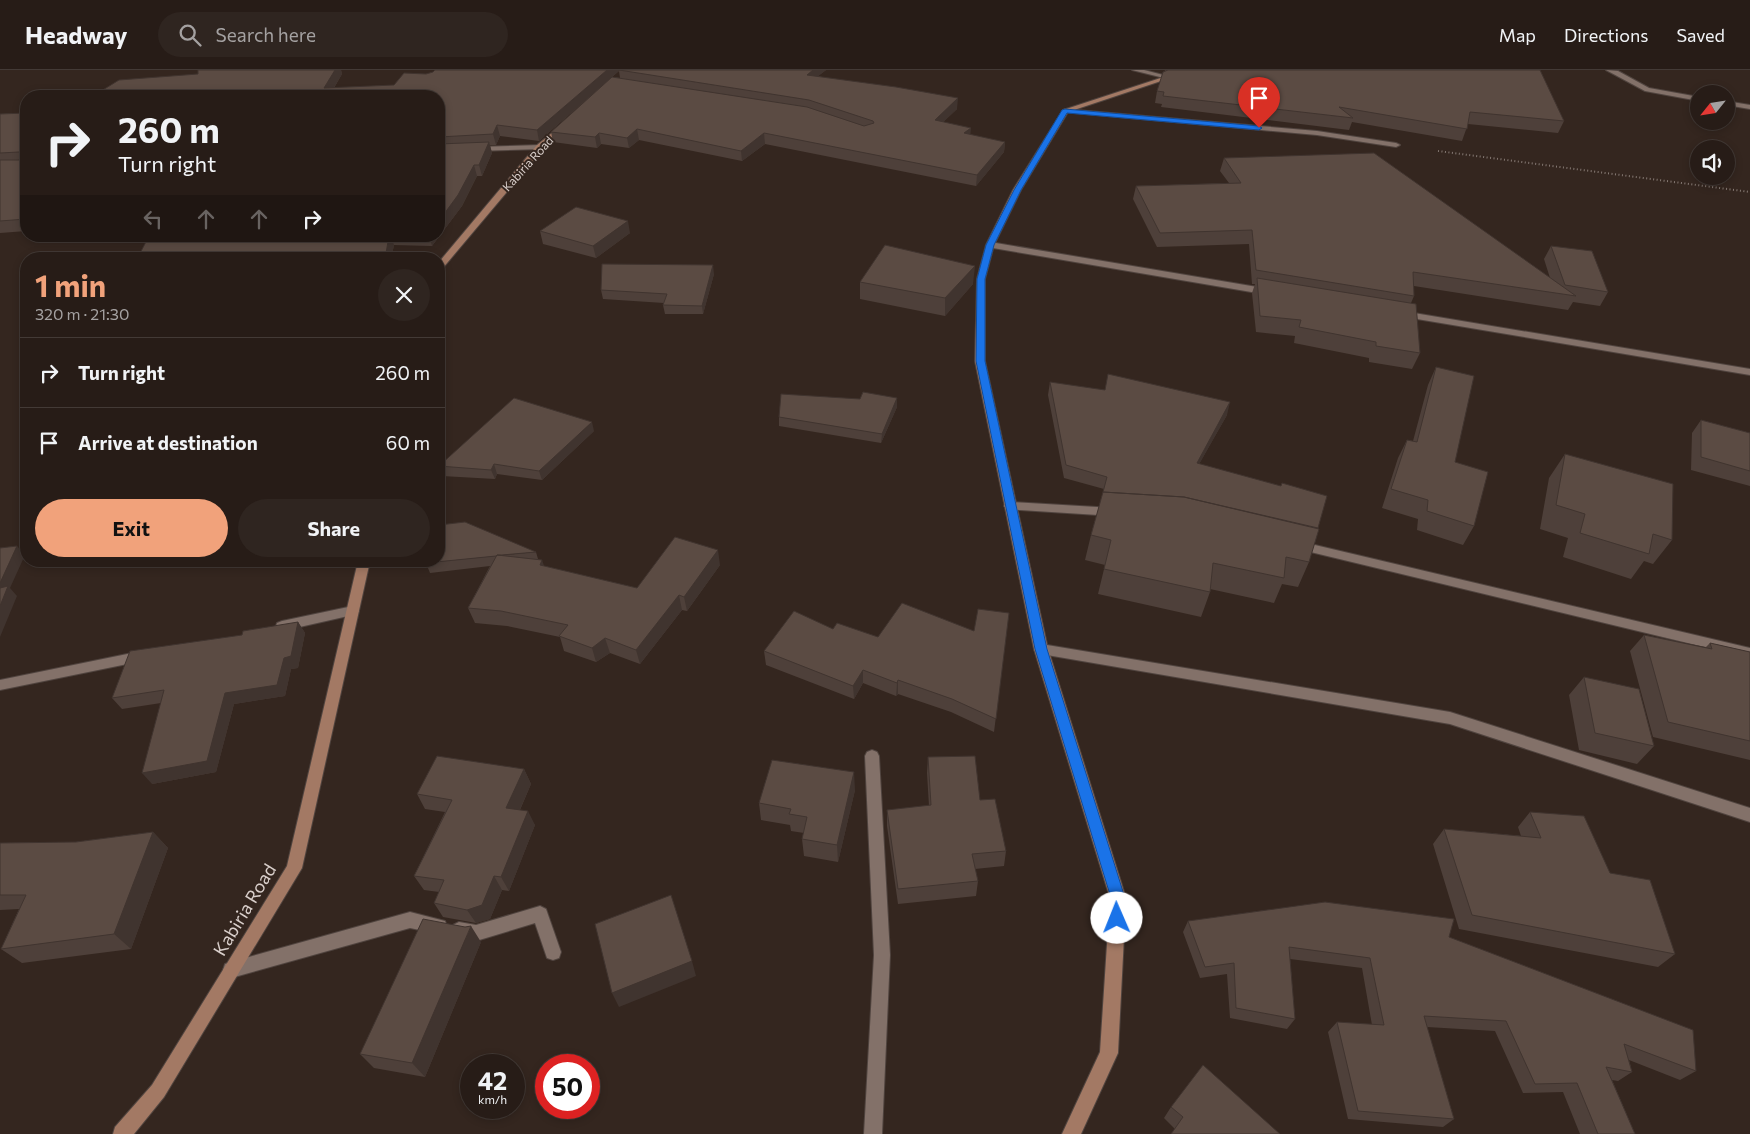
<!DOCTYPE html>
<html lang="en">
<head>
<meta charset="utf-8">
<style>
	:root { --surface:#271c17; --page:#2f2520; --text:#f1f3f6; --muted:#a4a1a1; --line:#433a36; --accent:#f1a27b }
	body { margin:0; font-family:Commissioner,sans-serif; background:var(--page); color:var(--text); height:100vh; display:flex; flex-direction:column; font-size:19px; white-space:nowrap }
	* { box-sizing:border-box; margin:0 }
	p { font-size:16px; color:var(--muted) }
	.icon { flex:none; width:28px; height:28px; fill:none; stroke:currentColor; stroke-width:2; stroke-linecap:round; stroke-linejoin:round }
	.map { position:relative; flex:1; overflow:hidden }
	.panel { position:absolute; left:20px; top:182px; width:425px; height:315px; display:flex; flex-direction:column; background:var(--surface); border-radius:20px; box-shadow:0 2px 8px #0003,0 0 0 1px var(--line) }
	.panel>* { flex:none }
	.hud { position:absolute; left:20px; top:20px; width:425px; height:152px; border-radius:20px; box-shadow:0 2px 8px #0003,0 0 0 1px var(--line); background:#271c17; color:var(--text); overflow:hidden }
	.needle { width:32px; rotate:240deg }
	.tools { position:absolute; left:1690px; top:15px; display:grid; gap:10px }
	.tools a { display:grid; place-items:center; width:45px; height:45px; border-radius:50%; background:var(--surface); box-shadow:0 2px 8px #0003,0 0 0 1px var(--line); font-size:25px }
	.speed { position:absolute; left:460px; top:984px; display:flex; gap:10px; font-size:25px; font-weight:700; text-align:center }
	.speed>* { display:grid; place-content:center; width:65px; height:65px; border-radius:50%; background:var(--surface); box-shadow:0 2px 8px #0003,0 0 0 1px var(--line); line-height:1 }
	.speed small { font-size:12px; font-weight:400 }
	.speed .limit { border:8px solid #d22; background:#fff; color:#111 }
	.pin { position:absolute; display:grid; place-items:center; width:42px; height:42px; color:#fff; margin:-51px -21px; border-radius:50% 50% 50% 0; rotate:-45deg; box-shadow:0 0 5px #0007 }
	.pin .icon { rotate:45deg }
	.me { position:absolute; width:55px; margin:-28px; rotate:359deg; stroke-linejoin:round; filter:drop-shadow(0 0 4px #0008) }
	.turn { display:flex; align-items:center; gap:18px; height:105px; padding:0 15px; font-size:22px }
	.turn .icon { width:65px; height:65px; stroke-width:2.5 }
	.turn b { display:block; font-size:35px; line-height:42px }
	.lanes { display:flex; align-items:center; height:48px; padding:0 15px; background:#0003; justify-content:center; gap:25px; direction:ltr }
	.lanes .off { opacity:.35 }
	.round { display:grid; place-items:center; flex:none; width:52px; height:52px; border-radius:26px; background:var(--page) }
	.summary { display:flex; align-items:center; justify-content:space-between; height:85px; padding:0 15px }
	h1 { font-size:30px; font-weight:700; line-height:38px; color:var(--accent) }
	.action { display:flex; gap:10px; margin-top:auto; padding:10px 15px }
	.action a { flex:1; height:58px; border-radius:30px; background:var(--accent); color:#111; font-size:20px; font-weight:700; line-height:58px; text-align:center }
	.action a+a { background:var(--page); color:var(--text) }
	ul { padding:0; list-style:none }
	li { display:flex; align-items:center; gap:15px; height:70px; padding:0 15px; border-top:1px solid var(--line) }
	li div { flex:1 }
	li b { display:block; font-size:19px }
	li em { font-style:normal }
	header { display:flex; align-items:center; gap:30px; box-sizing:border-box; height:70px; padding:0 25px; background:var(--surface); border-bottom:1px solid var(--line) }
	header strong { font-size:24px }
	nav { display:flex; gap:28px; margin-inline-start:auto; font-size:18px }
	.search { width:350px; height:45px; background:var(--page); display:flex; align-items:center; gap:12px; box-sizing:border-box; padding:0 18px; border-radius:28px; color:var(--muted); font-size:19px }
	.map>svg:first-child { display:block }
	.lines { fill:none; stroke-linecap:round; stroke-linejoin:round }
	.service-casing { stroke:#50443f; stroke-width:2 }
	.minor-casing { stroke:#50443f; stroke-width:2 }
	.secondary-casing { stroke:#50443f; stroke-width:2 }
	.path { stroke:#857973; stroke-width:2; stroke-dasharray:1 2.5; stroke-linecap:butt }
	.service { fill:#837169; fill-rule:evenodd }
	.minor { fill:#837169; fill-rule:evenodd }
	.secondary { fill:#a37964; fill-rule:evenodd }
	.wall { fill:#4e403a; fill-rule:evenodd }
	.shaded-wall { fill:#40342f }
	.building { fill:#5b4b43; stroke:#40342f }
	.route { fill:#1a73e8; stroke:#114b97 }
	.labels { text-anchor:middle; stroke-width:4; stroke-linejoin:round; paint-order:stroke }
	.far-street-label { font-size:12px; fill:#d9cfcb; stroke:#34261f }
	.near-street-label { font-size:18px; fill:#d9cfcb; stroke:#34261f }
</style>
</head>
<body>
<header>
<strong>Headway</strong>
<div class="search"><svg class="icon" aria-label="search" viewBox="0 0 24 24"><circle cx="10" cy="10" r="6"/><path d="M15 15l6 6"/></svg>Search here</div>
<nav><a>Map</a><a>Directions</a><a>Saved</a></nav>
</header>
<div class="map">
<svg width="1750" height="1064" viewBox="0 0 1750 1064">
	<rect width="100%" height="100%" fill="#34261f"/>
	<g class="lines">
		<g class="service-casing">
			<path id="service" d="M 990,172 L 1269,219 L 1273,222 L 1269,225 L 987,177 L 987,173 Z
				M 1402,241 L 1750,299 L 1750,305 L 1399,246 L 1399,242 Z
				M 872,680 L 877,682 L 879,686 L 890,885 L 882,1064 L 864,1064 L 874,885 L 865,686 L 867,682 Z
				M 540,836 L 546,839 L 561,882 L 559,888 L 553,890 L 547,888 L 535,853 L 476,871 L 453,865 L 451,860 L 453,855 L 459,852 L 476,855 Z
				M 410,842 L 445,851 L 447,856 L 445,861 L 439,864 L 410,858 L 231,908 L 225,906 L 223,900 L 225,894 L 231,892 Z"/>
		</g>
		<g class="minor-casing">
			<path id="minor" d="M 1132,0 L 1144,0 L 1171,7 L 1168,9 Z
				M 1606,0 L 1618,1 L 1649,18 L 1699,27 L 1699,31 L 1645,21 Z
				M 1726,31 L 1750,35 L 1750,39 L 1726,35 Z
				M 1065,39 L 1317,61 L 1396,73 L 1400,75 L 1396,77 L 1317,65 L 1063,42 L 1062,41 Z
				M 540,75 L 544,77 L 543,79 L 475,81 L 471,79 L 475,77 Z
				M 1010,432 L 1114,438 L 1120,442 L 1114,446 L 1006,439 L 1004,436 L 1006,433 Z
				M 1298,471 L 1750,578 L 1750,588 L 1294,478 L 1292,475 Z
				M 353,536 L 357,538 L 359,541 L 357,544 L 282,561 L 277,559 L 276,556 L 277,553 L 282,551 Z
				M 1041,574 L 1450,642 L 1750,738 L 1750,752 L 1450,654 L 1041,584 L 1036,583 L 1034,579 L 1036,575 Z
				M 142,581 L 147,582 L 149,586 L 147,590 L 0,620 L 0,610 Z"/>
		</g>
		<g class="secondary-casing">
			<path id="secondary" d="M 1185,0 L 1194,0 L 1068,42 L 1021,120 L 994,175 L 985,209 L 985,291 L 1048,579 L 1126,828 L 1118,983 L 1081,1064 L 1062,1064 L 1100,982 L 1110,828 L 1034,579 L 975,291 L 977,209 L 986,175 L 1013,120 L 1063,40 Z
				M 563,54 L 569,55 L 543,79 L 442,199 L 439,200 L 439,192 L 537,75 Z
				M 358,491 L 370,491 L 302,798 L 164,1027 L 134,1064 L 113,1064 L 115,1057 L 152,1015 L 287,796 Z"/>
		</g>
		<path class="path" d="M 1438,81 L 1750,122"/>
		<use href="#service" class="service"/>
		<use href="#minor" class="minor"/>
		<use href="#secondary" class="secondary"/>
	</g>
	<path class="wall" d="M 198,0 L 341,0 L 342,4 L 334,18 L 394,15 L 426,4 L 433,2 L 435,0 L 826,0 L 818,6 L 957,39 L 943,52 L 970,65 L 1005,72 L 1004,82 L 976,116 L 765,74 L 742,91 L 639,70 L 629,78 L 601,74 L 597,78 L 553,72 L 551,62 L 593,24 L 539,71 L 500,66 L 496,75 L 490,75 L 492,83 L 482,106 L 477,106 L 462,136 L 432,176 L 394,175 L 391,189 L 137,189 L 149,166 L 439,166 L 439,26 L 93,26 L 198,4 ZM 619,1 L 620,8 L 612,7 Z
		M 1165,0 L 1537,0 L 1564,51 L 1558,63 L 1468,54 L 1462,71 L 1352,52 L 1349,60 L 1161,37 L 1162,34 L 1155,33 L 1157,21 Z
		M 26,43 L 26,161 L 0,163 L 0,44 Z
		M 1224,88 L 1550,208 L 1544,189 L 1551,176 L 1608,222 L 1600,236 L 1573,232 L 1568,240 L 1414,216 L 1414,226 L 1411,233 L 1420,283 L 1412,299 L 1369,292 L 1369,288 L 1294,273 L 1295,266 L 1256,262 L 1252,223 L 1255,214 L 1252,214 L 1249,174 L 1157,177 L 1133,129 L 1136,116 L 1229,113 L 1220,101 Z
		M 540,161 L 630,163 L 596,188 L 543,174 Z
		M 714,204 L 703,244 L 665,244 L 663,235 L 664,233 L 603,229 L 601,220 Z
		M 860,212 L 973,214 L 945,246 L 860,229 Z
		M 1436,297 L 1455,392 L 1474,456 L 1463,475 L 1417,460 L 1418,449 L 1382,438 L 1398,388 L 1407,370 L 1413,371 L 1428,315 Z
		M 1050,312 L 1227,345 L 1199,394 L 1318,458 L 1309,492 L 1298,517 L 1282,514 L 1274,533 L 1210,519 L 1210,522 L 1201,547 L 1098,524 L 1105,495 L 1085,490 L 1091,465 L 1104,419 L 1064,408 L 1048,325 Z
		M 897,337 L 881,373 L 779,356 L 779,347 Z
		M 1701,350 L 1750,363 L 1750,416 L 1691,400 L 1692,363 Z
		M 594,361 L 542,410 L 497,404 L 495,409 L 442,406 L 439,397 L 439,396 Z
		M 1565,384 L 1672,470 L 1653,494 L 1644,491 L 1631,509 L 1563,487 L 1568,468 L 1540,459 L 1549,408 Z
		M 536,482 L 538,489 L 544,496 L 637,518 L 720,495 L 687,541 L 682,540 L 640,594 L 610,583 L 596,592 L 564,581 L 560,567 L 507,556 L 475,553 L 468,538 L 490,496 L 430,503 L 426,493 Z
		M 1009,543 L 994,662 L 951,642 L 898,624 L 896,626 L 863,613 L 854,629 L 766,595 L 764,581 L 833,559 L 878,567 L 974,561 Z
		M 298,552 L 305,563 L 298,598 L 291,599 L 285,626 L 234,634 L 216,702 L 152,714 L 161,633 L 122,639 L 112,628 Z
		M 1644,565 L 1706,577 L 1710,573 L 1750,582 L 1750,690 L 1653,667 L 1630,581 Z
		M 1584,607 L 1654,676 L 1637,694 L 1579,680 L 1569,625 Z
		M 928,687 L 980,730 L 1006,781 L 1004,796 L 975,799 L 978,811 L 976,826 L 898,834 L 887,756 L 887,740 L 929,736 L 927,703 Z
		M 524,699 L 531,714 L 520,740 L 535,755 L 509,821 L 502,820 L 490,849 L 476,853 L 443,847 L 434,833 L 439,822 L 424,820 L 414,806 L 445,742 L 425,739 L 417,724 Z
		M 855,720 L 838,792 L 804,786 L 802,769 L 804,763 L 791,761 L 790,755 L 761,750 L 759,733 Z
		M 1530,742 L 1610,803 L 1675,884 L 1658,897 L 1459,859 L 1433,774 L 1444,759 L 1521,766 L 1518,757 Z
		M 153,762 L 168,778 L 131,879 L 22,893 L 1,879 L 19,839 L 0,840 L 0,773 L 76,772 Z
		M 1188,851 L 1449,867 L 1696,1001 L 1680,1010 L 1629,990 L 1632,1002 L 1618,1011 L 1612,1010 L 1635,1064 L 1580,1064 L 1563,1022 L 1523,1023 L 1495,961 L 1427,957 L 1454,1049 L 1443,1057 L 1348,1049 L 1328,962 L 1337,952 L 1372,955 L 1362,898 L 1290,889 L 1295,949 L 1287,959 L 1230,948 L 1227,904 L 1200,908 L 1183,862 Z
		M 481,872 L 425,1007 L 374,998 L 360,984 Z
		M 1171,1037 L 1280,1064 L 1175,1059 L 1164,1048 Z"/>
	<path class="shaded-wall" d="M 335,0 L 341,0 L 342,4 L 329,26 L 324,18 Z
		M 607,0 L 620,0 L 539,71 L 537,60 Z
		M 813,0 L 826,0 L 807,15 L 807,5 Z
		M 958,28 L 957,39 L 934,61 L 935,50 Z
		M 497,55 L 500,66 L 496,75 L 493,64 Z
		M 971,58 L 970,69 L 964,63 Z
		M 637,59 L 639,70 L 629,78 L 627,68 Z
		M 599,63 L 601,74 L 597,78 L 595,67 Z
		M 764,63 L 765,74 L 742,91 L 741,81 Z
		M 489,72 L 492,83 L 482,106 L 479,95 Z
		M 1005,72 L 1004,82 L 976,116 L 977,105 Z
		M 474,95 L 477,106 L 462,136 L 432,176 L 429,166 L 439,166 L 439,151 Z
		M 628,151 L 630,163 L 596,188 L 593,176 Z
		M 389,166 L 391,166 L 394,175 L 391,189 L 385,189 Z
		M 713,195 L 714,204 L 703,244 L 702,236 Z
		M 975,196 L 973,214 L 945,246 L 945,228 Z
		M 897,328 L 897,337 L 881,373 L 882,364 Z
		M 1230,332 L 1227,345 L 1193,405 L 1197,393 Z
		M 592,352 L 594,361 L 542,410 L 539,401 Z
		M 494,394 L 497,404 L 495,409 L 491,400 Z
		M 17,476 L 25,485 L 10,518 L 17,526 L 0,567 L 0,513 Z
		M 718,480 L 720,495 L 687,541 L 684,527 Z
		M 542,490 L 547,504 L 540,495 Z
		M 679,525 L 682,540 L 640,594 L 636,580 Z
		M 298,552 L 305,563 L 298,598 L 291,599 L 285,626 L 234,634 L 216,702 L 152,714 L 142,703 L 225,623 L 284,588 Z
		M 605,568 L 610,583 L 596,592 L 592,578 Z
		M 863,600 L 863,613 L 854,629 L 853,616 Z
		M 898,610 L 898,624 L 896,626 L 897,613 Z
		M 524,699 L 531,714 L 514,753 L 506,738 Z
		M 854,702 L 855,720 L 838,792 L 837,775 Z
		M 528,741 L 535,755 L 509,821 L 501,807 Z
		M 153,762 L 168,778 L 131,879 L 114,864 Z
		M 494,806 L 502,820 L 490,849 L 476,853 L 467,840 Z
		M 471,856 L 481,872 L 425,1007 L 412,993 Z
		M 692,891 L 696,906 L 619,937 L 612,923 Z"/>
	<path class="building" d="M 198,0 L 335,0 L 324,18 L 394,15 L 404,3 L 426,4 L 433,2 L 435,0 L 607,0 L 537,60 L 497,55 L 493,64 L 439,67 L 439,26 L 93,26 L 119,10 L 198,4 Z
		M 619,0 L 813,0 L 807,5 L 896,17 L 958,28 L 935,50 L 971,58 L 964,63 L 1005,72 L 977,105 L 764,63 L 741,81 L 637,59 L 627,68 L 599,63 L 595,67 L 551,62 L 612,7 L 807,37 L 864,56 L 874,53 L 873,51 L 809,30 Z
		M 1168,0 L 1540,0 L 1564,51 L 1470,42 L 1467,59 L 1339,37 L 1353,48 L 1163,26 L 1164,22 L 1157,21 L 1163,2 Z
		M 26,43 L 26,149 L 0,151 L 0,90 L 19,90 L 21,84 L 19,82 L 0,83 L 0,44 Z
		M 489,72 L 479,95 L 474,95 L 458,125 L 439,151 L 439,74 Z
		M 1374,83 L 1576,226 L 1413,202 L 1414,226 L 1256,200 L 1252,160 L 1160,163 L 1136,116 L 1241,113 L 1224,88 Z
		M 576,137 L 628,151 L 593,176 L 540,161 Z
		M 149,166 L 389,166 L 385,189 L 137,189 Z
		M 885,175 L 975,196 L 945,228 L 860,212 Z
		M 1551,176 L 1592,181 L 1608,222 L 1565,215 Z
		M 602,194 L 713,195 L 702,236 L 663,235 L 667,224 L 601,220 Z
		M 1257,208 L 1416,234 L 1420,283 L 1376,276 L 1376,272 L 1299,257 L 1301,250 L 1260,246 Z
		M 1436,297 L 1474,306 L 1455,392 L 1488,402 L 1474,456 L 1427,441 L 1428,430 L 1391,419 L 1407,370 L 1417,372 Z
		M 1108,304 L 1230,332 L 1197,393 L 1281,416 L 1282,413 L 1327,426 L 1318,458 L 1184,427 L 1103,422 L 1107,407 L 1066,395 L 1050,312 L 1105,320 Z
		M 863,322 L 897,328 L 882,364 L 779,347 L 781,324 L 860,329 Z
		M 514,328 L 592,352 L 539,401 L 494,394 L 491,400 L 439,396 Z
		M 1701,350 L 1750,363 L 1750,401 L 1701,387 Z
		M 1565,384 L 1673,414 L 1672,470 L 1653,464 L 1649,484 L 1580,463 L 1585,444 L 1556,435 Z
		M 1103,422 L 1184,427 L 1319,459 L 1309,492 L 1286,487 L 1284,508 L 1213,493 L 1210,522 L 1104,499 L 1111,470 L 1091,465 Z
		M 465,452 L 536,482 L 502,485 L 497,485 L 496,486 L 426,493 L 426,491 L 439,491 L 439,455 Z
		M 675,467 L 718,480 L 684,527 L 679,525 L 636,580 L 605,568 L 592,578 L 559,566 L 568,555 L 501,541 L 468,538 L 497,485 L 542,490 L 540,495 L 637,518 Z
		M 17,476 L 0,513 L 0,478 Z
		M 8,516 L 0,536 L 0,518 Z
		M 902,533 L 974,561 L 978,539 L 1009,543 L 996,649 L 952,629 L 898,610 L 897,613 L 863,600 L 853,616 L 764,581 L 794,541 L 833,559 L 837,553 L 878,567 Z
		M 298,552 L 291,586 L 284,588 L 277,615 L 225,623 L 207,691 L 142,703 L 164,620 L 112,628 L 130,581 L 242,565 L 243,561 Z
		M 1644,565 L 1712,579 L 1710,573 L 1750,582 L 1750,671 L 1668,652 Z
		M 1584,607 L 1639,619 L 1654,676 L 1595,663 Z
		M 437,686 L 524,699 L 506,738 L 528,741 L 501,807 L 494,806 L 482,835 L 467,840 L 434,833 L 444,810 L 414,806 L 452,730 L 417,724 Z
		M 975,686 L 980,730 L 995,729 L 1006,781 L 972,784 L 978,811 L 898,819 L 887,740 L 931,735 L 928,687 Z
		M 772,690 L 854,702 L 837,775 L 802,769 L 807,747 L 789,744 L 791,739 L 759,733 Z
		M 1530,742 L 1584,746 L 1610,803 L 1650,810 L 1675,884 L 1472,845 L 1444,759 L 1541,768 Z
		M 153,762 L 114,864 L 1,879 L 26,825 L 0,825 L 0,773 L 76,772 Z
		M 671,825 L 692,891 L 612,923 L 595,854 Z
		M 1325,832 L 1454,849 L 1449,867 L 1693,960 L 1696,1001 L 1624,974 L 1632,1002 L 1606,997 L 1635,1064 L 1598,1064 L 1577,1013 L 1535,1014 L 1506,951 L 1424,946 L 1454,1049 L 1358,1041 L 1337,952 L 1384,955 L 1370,888 L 1289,877 L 1295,949 L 1236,938 L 1234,893 L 1205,897 L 1188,851 Z
		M 423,849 L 465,857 L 471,856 L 412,993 L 360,984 Z
		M 1203,995 L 1280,1064 L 1171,1064 L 1183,1047 L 1171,1037 Z"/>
	<path class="route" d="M 1065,39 L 1259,56 L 1262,58 L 1259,60 L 1067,43 L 1021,120 L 994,175 L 985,209 L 985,291 L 1047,579 L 1125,828 L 1122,852 L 1117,854 L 1112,852 L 1110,848 L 1111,828 L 1035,579 L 976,291 L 977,209 L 986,175 L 1014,120 L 1062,40 Z"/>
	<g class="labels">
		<g class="far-street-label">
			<text transform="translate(528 94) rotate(-48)" y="4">Kabiria Road</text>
		</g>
		<g class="near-street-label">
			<text transform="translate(245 840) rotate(-59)" y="6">Kabiria Road</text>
		</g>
	</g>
</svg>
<div class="tools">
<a><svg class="needle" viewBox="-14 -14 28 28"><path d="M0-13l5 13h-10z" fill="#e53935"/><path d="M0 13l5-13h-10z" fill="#a4a1a1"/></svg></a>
<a><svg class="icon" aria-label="sound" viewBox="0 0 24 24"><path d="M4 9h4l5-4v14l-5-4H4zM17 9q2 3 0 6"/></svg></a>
</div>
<div class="speed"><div>42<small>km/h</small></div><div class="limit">50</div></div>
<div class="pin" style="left:1259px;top:58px;background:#d93025"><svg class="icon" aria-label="arrive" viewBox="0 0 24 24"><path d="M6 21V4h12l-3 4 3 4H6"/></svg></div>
<svg class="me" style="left:1117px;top:848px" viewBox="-20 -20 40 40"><circle r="19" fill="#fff"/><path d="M0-13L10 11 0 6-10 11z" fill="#1a73e8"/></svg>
<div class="hud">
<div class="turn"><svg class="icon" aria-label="right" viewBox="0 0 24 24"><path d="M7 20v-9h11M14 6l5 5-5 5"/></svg><div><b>260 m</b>Turn right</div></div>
<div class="lanes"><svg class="icon off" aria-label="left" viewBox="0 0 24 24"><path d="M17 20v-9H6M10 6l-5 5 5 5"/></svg><svg class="icon off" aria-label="ahead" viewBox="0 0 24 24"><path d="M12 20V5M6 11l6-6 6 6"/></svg><svg class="icon off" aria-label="ahead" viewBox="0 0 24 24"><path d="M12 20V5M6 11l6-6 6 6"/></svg><svg class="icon" aria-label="right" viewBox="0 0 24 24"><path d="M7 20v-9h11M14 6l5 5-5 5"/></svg></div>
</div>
<section class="panel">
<div class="summary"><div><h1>1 min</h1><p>320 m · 21:30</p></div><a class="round"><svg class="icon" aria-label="close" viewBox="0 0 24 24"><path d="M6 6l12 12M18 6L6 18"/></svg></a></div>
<ul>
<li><svg class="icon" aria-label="right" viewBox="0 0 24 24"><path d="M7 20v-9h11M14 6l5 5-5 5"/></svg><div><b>Turn right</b></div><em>260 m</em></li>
<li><svg class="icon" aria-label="arrive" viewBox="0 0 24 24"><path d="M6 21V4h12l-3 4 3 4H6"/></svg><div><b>Arrive at destination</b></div><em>60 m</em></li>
</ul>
<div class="action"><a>Exit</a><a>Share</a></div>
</section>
</div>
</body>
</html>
